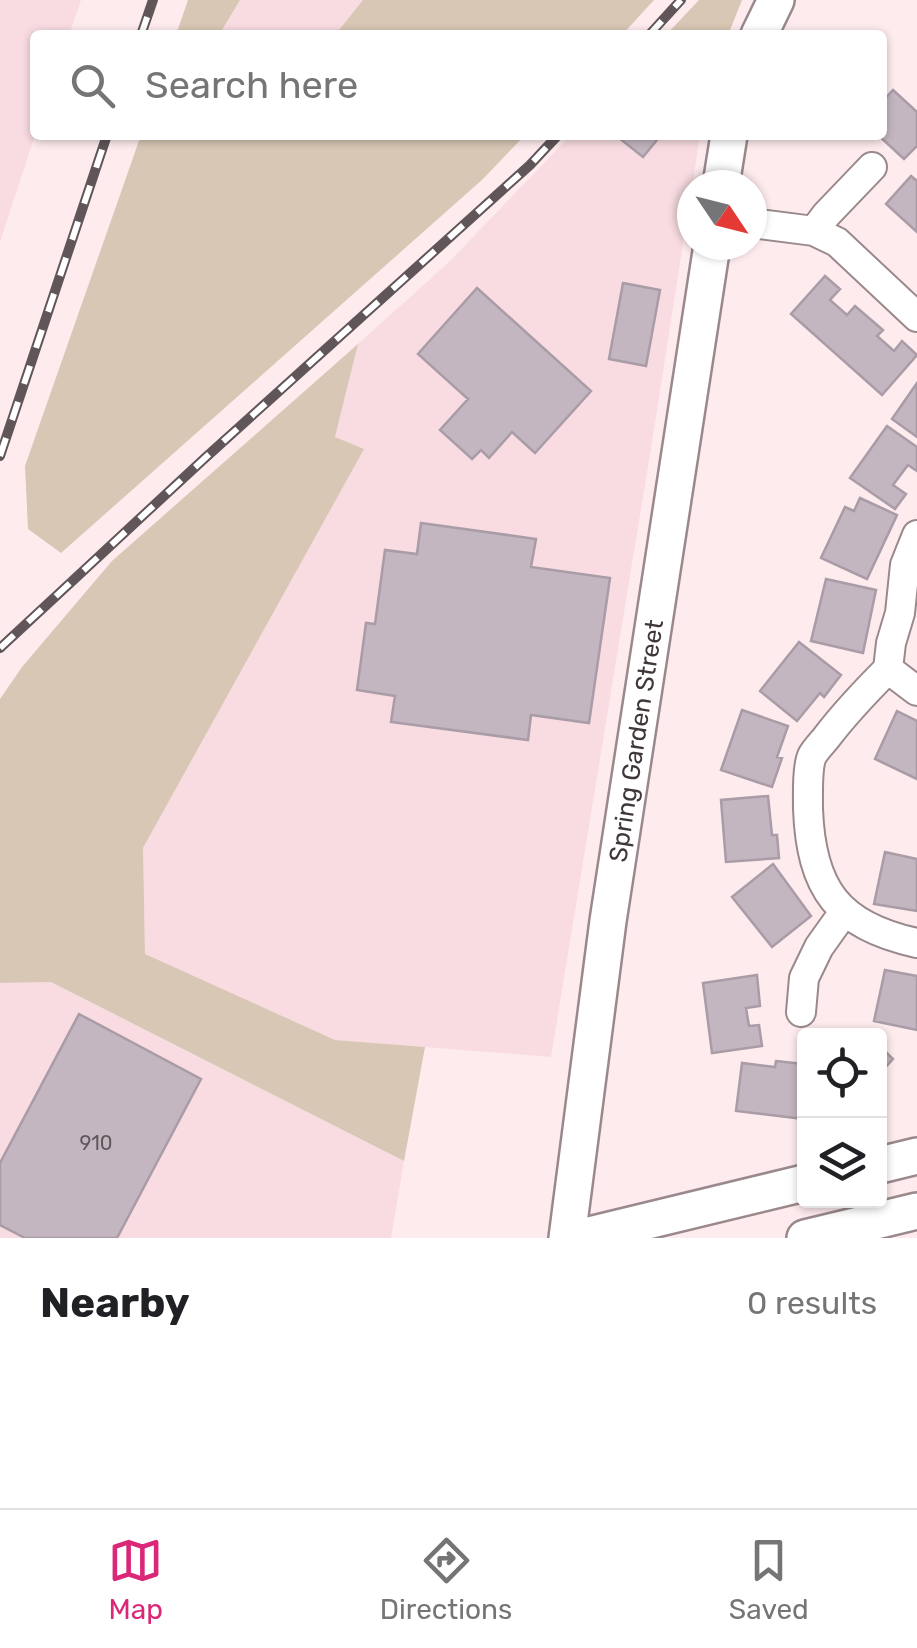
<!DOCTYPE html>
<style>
:root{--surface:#fff;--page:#f2f2f2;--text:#202124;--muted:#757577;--line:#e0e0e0;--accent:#db2777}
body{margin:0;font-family:Rubik,sans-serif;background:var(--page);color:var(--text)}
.controls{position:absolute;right:30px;bottom:30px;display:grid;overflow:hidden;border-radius:10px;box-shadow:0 2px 8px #0004}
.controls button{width:90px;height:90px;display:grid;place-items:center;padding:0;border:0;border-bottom:2px solid var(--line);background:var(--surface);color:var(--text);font:50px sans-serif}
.compass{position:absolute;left:677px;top:170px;width:90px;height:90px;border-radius:50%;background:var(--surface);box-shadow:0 2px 8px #0004;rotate:125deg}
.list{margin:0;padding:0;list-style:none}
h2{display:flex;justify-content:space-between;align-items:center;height:130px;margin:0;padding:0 40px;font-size:42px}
h2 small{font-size:32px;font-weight:400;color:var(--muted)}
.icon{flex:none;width:55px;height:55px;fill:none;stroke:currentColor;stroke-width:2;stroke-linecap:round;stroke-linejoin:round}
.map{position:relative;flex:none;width:917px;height:1238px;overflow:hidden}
.search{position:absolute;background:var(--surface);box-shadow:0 2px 8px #0004;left:30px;right:30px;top:30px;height:110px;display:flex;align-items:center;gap:25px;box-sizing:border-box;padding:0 35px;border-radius:10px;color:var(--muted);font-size:38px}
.sheet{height:270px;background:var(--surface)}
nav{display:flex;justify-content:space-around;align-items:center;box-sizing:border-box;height:140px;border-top:2px solid var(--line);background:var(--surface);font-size:28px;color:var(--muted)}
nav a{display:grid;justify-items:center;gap:5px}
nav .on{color:var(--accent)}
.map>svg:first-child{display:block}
</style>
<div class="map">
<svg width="917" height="1238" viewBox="0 0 917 1238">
<rect width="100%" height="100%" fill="#feebee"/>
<path fill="#f8dce1" d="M0,0H81L69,35H35V135L0,242Z
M240,0H363L335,35H219Z
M571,135H700L652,442L551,1057L335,1040L145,955L143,848L363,450L335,437L358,344L449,262Z
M51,982L404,1161L391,1238H0V983Z"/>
<path fill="#d8c7b4" d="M188,0H240L219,35H176Z
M363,0H654L622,35H335Z
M699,0H742L728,35H666Z
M141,135H525L483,179L61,553L28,529L25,466Z
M358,344L335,437L364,449L143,848L145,954L335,1040L425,1047L404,1161L51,982L0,983V699L22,667L112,561Z"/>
<path fill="#c4b6c0" stroke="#a99ca6" stroke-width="2.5" d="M893,90L917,112V146L904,159L878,135H882V102Z
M622,135H661L643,157L619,138Z
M911,176L917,181V232L886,204Z
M825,276L840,289L830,300L847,315L855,306L883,330L877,336L894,351L902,341L917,355L882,395L791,314Z
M623,283L660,290L646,366L609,359Z
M477,288L591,391L535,453L512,432L489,458L481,450L472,459L440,430L468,399L418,354Z
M917,383V437L892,419Z
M887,426L917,447V471L908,465L893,485L906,494L895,509L850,478Z
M860,498L897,515L867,579L821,558L845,507L854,511Z
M421,523L536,539L531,567L610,578L589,723L531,715L528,740L391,722L395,696L357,690L366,623L375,624L385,550L417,554Z
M826,579L876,590L863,653L811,641Z
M799,642L841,675L824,697L820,693L797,721L760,691Z
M742,710L788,726L777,757L782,758L772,787L721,770Z
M897,711L917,721V779L875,759Z
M768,796L772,835H777L779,858L726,862L721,800Z
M885,852L917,859V911L874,904Z
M773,864L811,916L772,947L732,897Z
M885,970L917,976V1030L874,1021Z
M757,975L760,1006L746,1008L749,1026L759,1025L762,1046L712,1053L703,983Z
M79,1014L201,1079L117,1238H25L0,1225V1163Z
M880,1046L893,1059L880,1073Z
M776,1061L804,1064V1119L736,1111L742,1063L775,1067Z"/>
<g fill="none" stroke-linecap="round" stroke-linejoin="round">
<defs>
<path id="minor" d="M752,223L814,231L837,242L917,317
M814,231L826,215L872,167
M888,669C866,691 845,713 826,738C822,743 815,750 812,756C807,767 808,797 808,809C811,889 838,926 917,943
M888,669L891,643L900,613L905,565L917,535
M888,669L917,691
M801,1012L804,978L819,947L844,912"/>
<g id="major">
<path d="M759,35L776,0"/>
<path d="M721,185L729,135"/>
<path d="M880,1165L917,1156"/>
<path id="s1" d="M567,1238L608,921L712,245"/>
<path d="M577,1238L804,1183"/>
<path d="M805,1238L917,1211"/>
</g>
</defs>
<use href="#minor" stroke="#9a898c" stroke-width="32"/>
<use href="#major" stroke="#9a898c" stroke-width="40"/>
<use href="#minor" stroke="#fff" stroke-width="28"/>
<use href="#major" stroke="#fff" stroke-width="35"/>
<defs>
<path id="rail" d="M141,35L153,0
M649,35L681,0
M0,456L107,135
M0,648L205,458L530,165L558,135"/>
</defs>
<use href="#rail" stroke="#605659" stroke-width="10"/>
<use href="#rail" stroke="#fff" stroke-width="6" stroke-dasharray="19" stroke-linecap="butt"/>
</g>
<g text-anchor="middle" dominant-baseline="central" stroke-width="8" stroke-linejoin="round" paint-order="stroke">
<g font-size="20" fill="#60575b">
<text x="96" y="1143">910</text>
</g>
<g font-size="25" fill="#3f3739" stroke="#fff">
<text stroke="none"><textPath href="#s1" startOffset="502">Spring Garden Street</textPath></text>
</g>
</g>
</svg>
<div class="controls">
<button><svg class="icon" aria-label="locate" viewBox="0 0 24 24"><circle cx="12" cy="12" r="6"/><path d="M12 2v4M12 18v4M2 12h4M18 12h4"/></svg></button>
<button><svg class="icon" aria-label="layers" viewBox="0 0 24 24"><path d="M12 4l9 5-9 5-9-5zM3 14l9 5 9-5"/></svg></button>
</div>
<svg class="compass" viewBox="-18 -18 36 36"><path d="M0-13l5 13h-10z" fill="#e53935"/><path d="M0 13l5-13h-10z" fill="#757577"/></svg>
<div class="search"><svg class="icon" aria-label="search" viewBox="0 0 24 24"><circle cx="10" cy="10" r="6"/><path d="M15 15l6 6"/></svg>Search here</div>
</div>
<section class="sheet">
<h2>Nearby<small>0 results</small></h2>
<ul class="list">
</ul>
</section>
<nav>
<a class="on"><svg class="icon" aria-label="map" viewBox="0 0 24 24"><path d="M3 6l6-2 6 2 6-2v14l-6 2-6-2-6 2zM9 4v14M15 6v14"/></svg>Map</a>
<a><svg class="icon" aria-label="directions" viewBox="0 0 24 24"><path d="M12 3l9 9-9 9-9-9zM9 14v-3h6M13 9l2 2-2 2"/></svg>Directions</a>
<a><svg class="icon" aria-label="saved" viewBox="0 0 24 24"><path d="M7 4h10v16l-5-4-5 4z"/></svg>Saved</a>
</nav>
